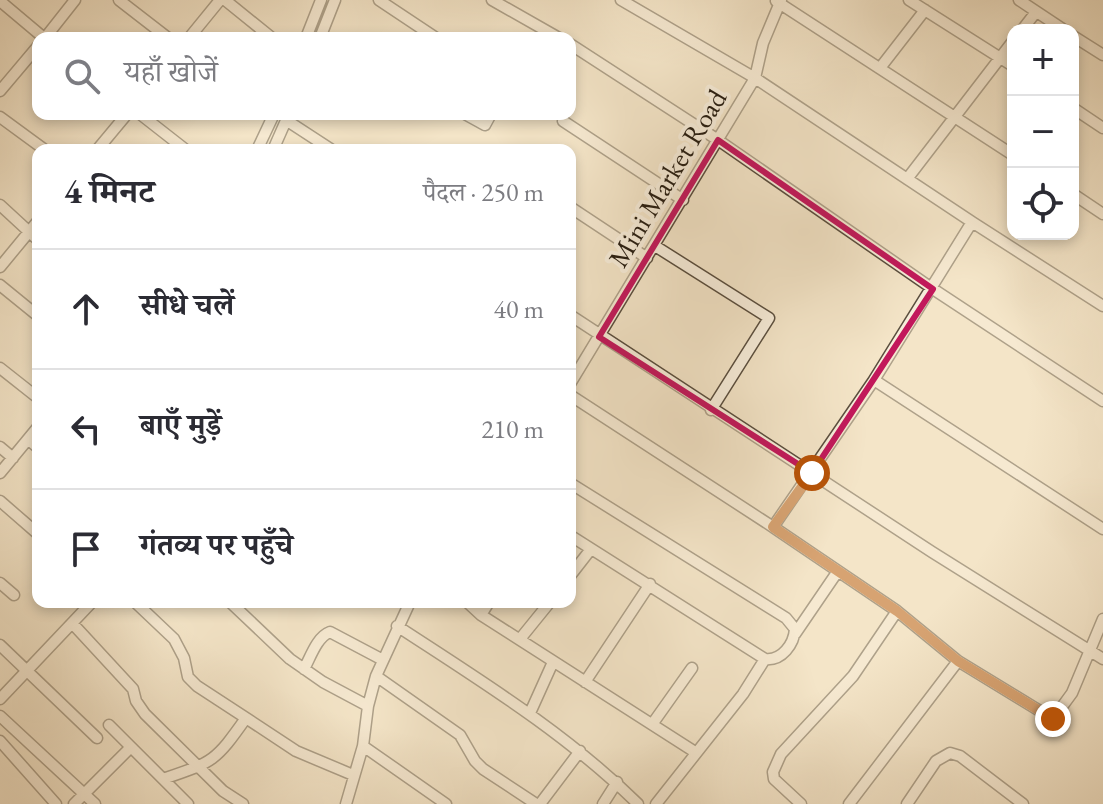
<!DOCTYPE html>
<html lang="hi">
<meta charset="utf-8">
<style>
:root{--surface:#fff;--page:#f2f2f3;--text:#2b2b33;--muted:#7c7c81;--line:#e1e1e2}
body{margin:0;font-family:"EB Garamond","Noto Serif Devanagari",serif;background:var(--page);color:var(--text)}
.controls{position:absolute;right:24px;top:24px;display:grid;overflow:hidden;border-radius:16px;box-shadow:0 4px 12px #0003}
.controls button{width:72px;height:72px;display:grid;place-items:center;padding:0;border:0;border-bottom:2px solid var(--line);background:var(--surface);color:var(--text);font:40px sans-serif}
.stop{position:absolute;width:24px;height:24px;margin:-18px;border:6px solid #b45309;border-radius:50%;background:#fff}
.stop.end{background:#b45309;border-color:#fff;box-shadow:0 2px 8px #0008}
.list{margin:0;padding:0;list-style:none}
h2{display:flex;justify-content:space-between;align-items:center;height:104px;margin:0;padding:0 32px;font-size:34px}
h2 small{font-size:26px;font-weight:400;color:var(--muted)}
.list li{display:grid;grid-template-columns:52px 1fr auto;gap:24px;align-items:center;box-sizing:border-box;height:120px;padding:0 32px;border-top:2px solid var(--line)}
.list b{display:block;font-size:30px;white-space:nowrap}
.list em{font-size:26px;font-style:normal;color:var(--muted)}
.icon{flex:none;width:44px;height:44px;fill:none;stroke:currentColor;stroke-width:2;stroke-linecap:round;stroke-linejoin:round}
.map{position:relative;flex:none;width:1103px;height:804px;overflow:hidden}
.search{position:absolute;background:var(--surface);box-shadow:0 4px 12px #0003;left:32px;top:32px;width:544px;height:88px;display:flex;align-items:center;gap:20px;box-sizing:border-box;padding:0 28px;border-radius:16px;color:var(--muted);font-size:30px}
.panel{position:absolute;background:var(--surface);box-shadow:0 4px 12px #0003;left:32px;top:144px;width:544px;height:464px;border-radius:16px}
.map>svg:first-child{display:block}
</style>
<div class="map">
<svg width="1103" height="804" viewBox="0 0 1103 804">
<rect width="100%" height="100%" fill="#f4e5c8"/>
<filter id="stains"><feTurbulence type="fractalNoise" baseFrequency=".0025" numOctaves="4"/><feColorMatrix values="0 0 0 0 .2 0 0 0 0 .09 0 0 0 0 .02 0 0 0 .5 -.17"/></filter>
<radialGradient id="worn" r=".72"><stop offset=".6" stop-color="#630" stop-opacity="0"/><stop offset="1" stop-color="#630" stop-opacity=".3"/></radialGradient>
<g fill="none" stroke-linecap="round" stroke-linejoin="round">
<defs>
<path id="minor" d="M119,0L168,38
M225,0L272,38
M379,0L436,38
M492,0L559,38
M621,0L755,78L972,222
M909,0L1013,66
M1019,0L1064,30
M0,1L44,38
M776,1L1013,155
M1022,30L1036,12
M1073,36L1103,55
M45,38L75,0
M189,38L220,0
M306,38L321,0
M320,38L335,0
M570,44L718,140L933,289L1103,401
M880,68L925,10
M0,91L38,46
M1073,108L1103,128
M140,114L186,150
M465,114L485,125L491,114
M0,117L45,150
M286,120L332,150
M563,121L683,200
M97,150L127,114
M257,150L274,114
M273,150L288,116
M907,179L1013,41
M1073,194L1103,214
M0,205L38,240
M570,207L647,258
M655,246L769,318L711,410
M0,267L38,221
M0,285L38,316
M1103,306L972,222L874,380L1103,529
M570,315L932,552L1103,659
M0,368L38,398
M874,380L773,527L897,611L958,661L1053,719L1072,693L1103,619
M570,384L755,78L763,43L781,0
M570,395L773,527
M28,439L38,448
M0,447L13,458
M0,473L38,427
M570,483L786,618L795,629C794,644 782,661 765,659L743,694L656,804
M0,501L38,534
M571,536L765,659
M570,576L591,549
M0,583L14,595
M135,602L174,639L184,658L188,677L197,686L246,718
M230,602L290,659L323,682L368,706
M467,602L481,615L695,752
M481,615L489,602
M72,623L133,689L136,701L145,714L223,791L243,804
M397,626C481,681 566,733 638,804
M795,634L838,571
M520,639L550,602
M0,645L97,738
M304,669C311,656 317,637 330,632L383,660
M376,676L460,735L475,761L483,769L536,804
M585,682L650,584
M0,699L92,602
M530,713L553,662
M0,716L95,804
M653,723L692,668
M109,725L131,747
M0,741L56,804
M363,746L446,804
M163,779C213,762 215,762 246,718L296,751L353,775
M74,804L131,747L188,804
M346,804L363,746L368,706L376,676L410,602
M540,804L580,751
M603,804L617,782
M801,804L774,779L773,772L781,754L853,676L897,611
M849,804L958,661
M907,804L936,761L950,753L960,756L1023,804"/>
</defs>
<use href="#minor" stroke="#5a4e3e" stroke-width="13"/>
<use href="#minor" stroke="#f8eedb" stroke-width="10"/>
</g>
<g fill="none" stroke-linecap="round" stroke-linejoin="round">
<path stroke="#b45309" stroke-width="10" d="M812,473L773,527L897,611L958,661L1053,719"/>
</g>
<path d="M0 0H1103V804H0ZM718,140L933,289L812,473L599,337Z" fill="#f4e5c8" fill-opacity=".55" fill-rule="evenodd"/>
<path fill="none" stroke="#c2185b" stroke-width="6" stroke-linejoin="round" d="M718,140L933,289L812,473L599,337Z"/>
<g text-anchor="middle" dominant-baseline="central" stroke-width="8" stroke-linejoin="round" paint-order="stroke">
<g font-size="28" fill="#261c10" stroke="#f8eedb">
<text transform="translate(667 178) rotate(-59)">Mini Market Road</text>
</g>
</g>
<rect width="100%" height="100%" filter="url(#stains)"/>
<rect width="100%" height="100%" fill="url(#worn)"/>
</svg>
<div class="controls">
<button>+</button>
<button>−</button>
<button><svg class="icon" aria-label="locate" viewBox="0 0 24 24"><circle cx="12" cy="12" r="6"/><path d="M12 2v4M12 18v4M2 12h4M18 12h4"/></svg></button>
</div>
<div class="stop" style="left:812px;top:473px"></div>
<div class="stop end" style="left:1053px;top:719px"></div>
<div class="search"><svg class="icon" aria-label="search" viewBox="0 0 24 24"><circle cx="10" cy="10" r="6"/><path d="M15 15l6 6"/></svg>यहाँ खोजें</div>
<section class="panel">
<h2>4 मिनट<small>पैदल · 250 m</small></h2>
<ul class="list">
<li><svg class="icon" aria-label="ahead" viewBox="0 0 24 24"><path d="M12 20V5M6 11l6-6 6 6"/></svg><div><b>सीधे चलें</b></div><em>40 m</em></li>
<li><svg class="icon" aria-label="left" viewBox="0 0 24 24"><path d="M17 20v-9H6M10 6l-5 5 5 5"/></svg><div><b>बाएँ मुड़ें</b></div><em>210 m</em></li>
<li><svg class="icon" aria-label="arrive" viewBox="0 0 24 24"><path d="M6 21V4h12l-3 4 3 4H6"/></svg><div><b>गंतव्य पर पहुँचे</b></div></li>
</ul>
</section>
</div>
